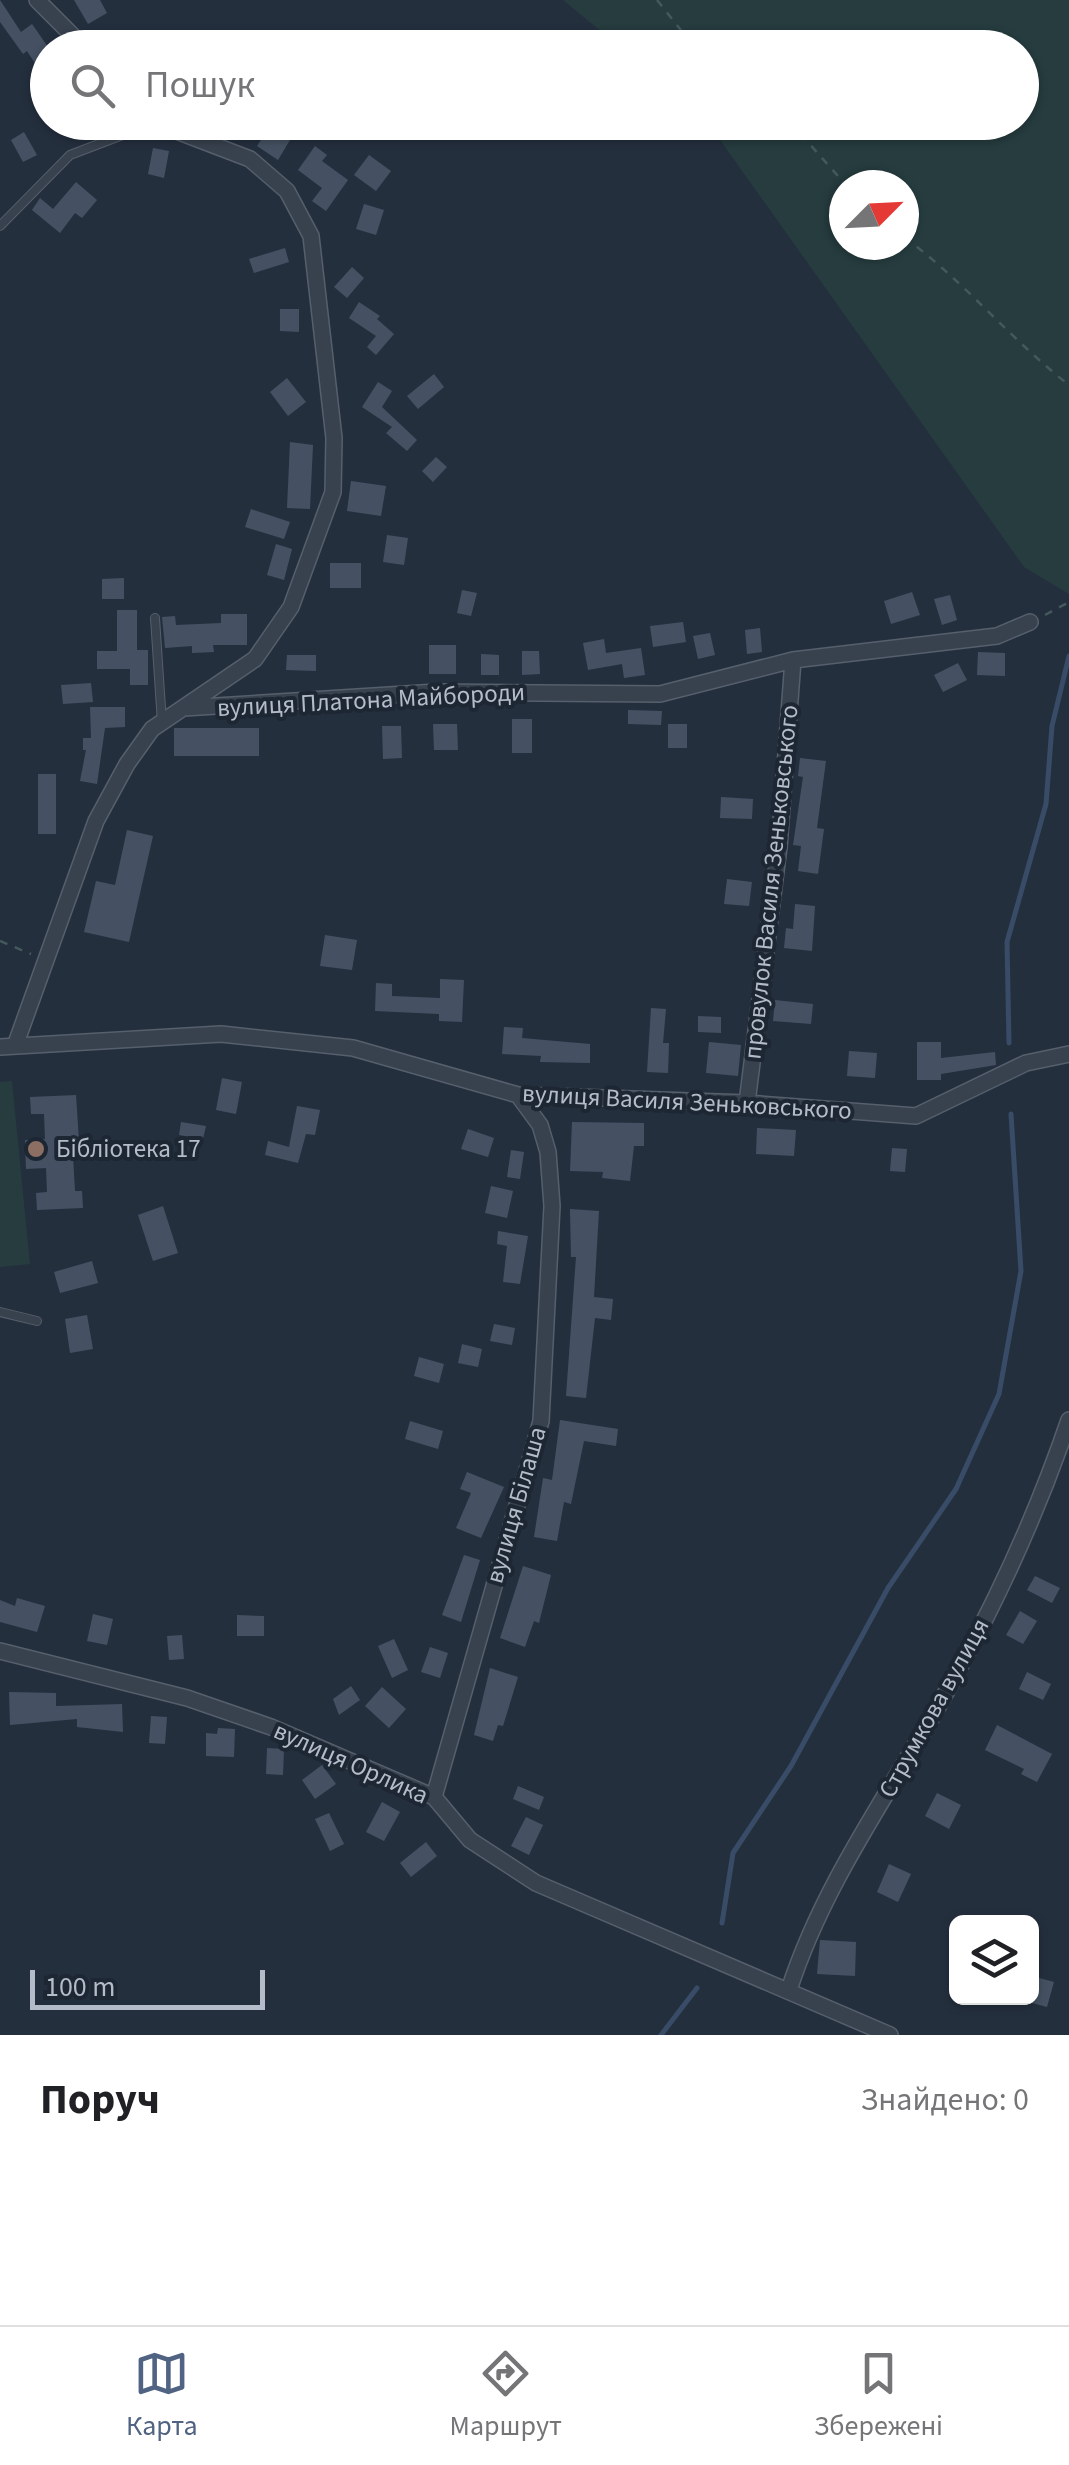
<!DOCTYPE html>
<html lang="uk">
<meta charset="utf-8">
<style>
:root{--surface:#fff;--page:#f2f2f2;--text:#202124;--muted:#757577;--line:#e0e0e0;--accent:#506383}
body{margin:0;font-family:"Source Sans 3",sans-serif;background:var(--page);color:var(--text)}
.controls{position:absolute;right:30px;bottom:30px;display:grid;overflow:hidden;border-radius:15px;box-shadow:0 2px 8px #0004}
.controls button{width:90px;height:90px;display:grid;place-items:center;padding:0;border:0;border-bottom:2px solid var(--line);background:var(--surface);color:var(--text);font:50px sans-serif}
.compass{position:absolute;left:829px;top:170px;width:90px;height:90px;border-radius:50%;background:var(--surface);box-shadow:0 2px 8px #0004;rotate:66deg}
.scale{position:absolute;left:30px;bottom:25px;width:235px;box-sizing:border-box;padding-left:10px;border:5px solid #b4bcc9;border-top:0;font-size:28px;line-height:35px;white-space:nowrap;color:#b4bcc9;-webkit-text-stroke:8px #1d2633;paint-order:stroke}
.list{margin:0;padding:0;list-style:none}
h2{display:flex;justify-content:space-between;align-items:center;height:130px;margin:0;padding:0 40px;font-size:42px}
h2 small{font-size:32px;font-weight:400;color:var(--muted)}
.icon{flex:none;width:55px;height:55px;fill:none;stroke:currentColor;stroke-width:2;stroke-linecap:round;stroke-linejoin:round}
.map{position:relative;flex:none;width:1069px;height:2035px;overflow:hidden}
.search{position:absolute;background:var(--surface);box-shadow:0 2px 8px #0004;left:30px;right:30px;top:30px;height:110px;display:flex;align-items:center;gap:25px;box-sizing:border-box;padding:0 35px;border-radius:55px;color:var(--muted);font-size:38px}
.sheet{height:290px;background:var(--surface)}
nav{display:flex;justify-content:space-around;align-items:center;box-sizing:border-box;height:140px;border-top:2px solid var(--line);background:var(--surface);font-size:28px;color:var(--muted)}
nav a{display:grid;justify-items:center;gap:5px}
nav .on{color:var(--accent)}
.map>svg:first-child{display:block}
</style>
<div class="map">
<svg width="1069" height="2035" viewBox="0 0 1069 2035">
<rect width="100%" height="100%" fill="#242f3e"/>
<path fill="#263c3f" fill-rule="evenodd" d="M563,0H1069V594L1024,567L708,123L1022,122V48L620,47ZM844,185H904V245H844Z
M12,1081L30,1264L0,1267V1082Z"/>
<g fill="none" stroke-linecap="round" stroke-linejoin="round">
<path stroke="#394c67" stroke-width="5" d="M1009,1043L1007,942L1046,804L1052,726L1069,656
M722,1923L733,1853L791,1766L888,1588L956,1489L999,1394L1021,1271L1011,1114
M661,2035L697,1988"/>
</g>
<path fill="#455162" d="M0,0L21,32L32,24L48,47V84L27,51L23,54L0,22Z
M74,0H100L107,13L88,24Z
M270,126L290,140L278,160L257,146Z
M24,132L37,155L23,162L11,140Z
M315,146L327,155L322,161L348,180L326,211L312,201L322,188L298,170Z
M153,148L169,151L164,178L148,174Z
M369,155L391,171L376,191L354,175Z
M76,182L97,200L82,218L75,213L60,233L32,210L40,198L53,209Z
M364,204L384,210L376,235L356,229Z
M285,248L289,262L254,273L249,259Z
M352,267L364,278L347,298L334,287Z
M359,302L380,316L377,319L394,334L376,355L367,347L376,336L349,318Z
M280,309H299V332L280,331Z
M434,374L444,387L418,409L407,396Z
M287,378L306,402L288,416L270,392Z
M378,382L392,391L382,407L417,440L407,451L386,433L392,427L362,407Z
M290,442L313,445L310,509L287,508Z
M436,457L447,467L433,482L422,471Z
M351,481L386,486L381,516L347,511Z
M251,509L290,522L284,539L245,527Z
M387,535L408,538L404,565L383,562Z
M276,544L292,549L284,580L267,575Z
M330,563H361V588H330Z
M124,578V599H102V579Z
M462,590L477,593L471,616L457,613Z
M912,592L920,615L891,624L884,601Z
M950,595L957,620L942,625L934,599Z
M117,610H137V650H148V685H130V669H97V651H117Z
M221,614H247V645H213L214,652L192,653V646L165,648L162,617L175,616L176,625L221,623Z
M683,622L686,642L653,647L650,626Z
M760,628L762,652L747,654L745,630Z
M710,633L715,655L698,659L693,636Z
M604,639L606,653L641,648L645,675L624,678L622,664L588,670L583,643Z
M429,645H456V674H429Z
M522,651H539L540,674L522,675Z
M978,652L1005,653V676L977,675Z
M481,654L499,655V675H481Z
M287,655H316V671L286,670Z
M958,663L967,680L943,692L934,675Z
M91,683L93,702L63,704L61,685Z
M90,707H125V727L105,728L97,784L80,781L86,750H83V738H91Z
M628,710L662,711L661,725L628,724Z
M512,719H532V753H512Z
M433,724H457L458,750H434Z
M668,724H687V748H668Z
M382,726H401L402,758L383,759Z
M174,728H259V756H174Z
M800,758L826,761L817,828L824,829L818,874L798,871L801,846L793,845L803,777L798,776Z
M38,774H56V834H38Z
M721,797L753,799L752,819L720,818Z
M127,830L153,836L129,942L84,932L96,881L115,885Z
M727,879L752,882L749,906L724,904Z
M795,904L815,906L812,951L784,948L786,928L793,929Z
M325,935L357,940L352,970L320,966Z
M440,979L464,980L462,1022L439,1021V1014L375,1011L376,983L392,984V996L440,998Z
M775,1000L813,1004L811,1024L773,1021Z
M651,1008L666,1009L663,1043H669L668,1073L647,1072Z
M698,1016L721,1017V1033L698,1032Z
M504,1027L523,1028L522,1038L590,1044V1063L540,1062L541,1056L502,1054Z
M709,1042L741,1045L738,1076L706,1073Z
M917,1042H941V1058L995,1052L996,1065L941,1074V1080H917Z
M849,1051L877,1053L875,1078L847,1076Z
M222,1078L242,1082L236,1114L216,1110Z
M76,1095L80,1156H73L75,1191H82L83,1208L37,1210L36,1193L47,1192L46,1168L26,1169L25,1140L45,1139L44,1114H31L30,1097Z
M297,1106L320,1110L315,1135L306,1134L298,1163L265,1155L268,1141L289,1147Z
M181,1122L206,1126L203,1139L179,1135Z
M572,1122L644,1123V1146H634L630,1181L602,1178L603,1172L570,1171Z
M757,1128L796,1130L794,1156L756,1154Z
M468,1129L494,1138L488,1157L461,1149Z
M892,1148L907,1149L905,1172L890,1171Z
M511,1150L524,1152L520,1179L507,1177Z
M491,1186L513,1191L507,1218L485,1213Z
M163,1206L178,1253L153,1261L138,1215Z
M570,1209L599,1211L594,1297L613,1299L611,1320L595,1318L586,1398L566,1396L576,1257H571Z
M498,1231L528,1236L520,1284L503,1282L507,1246L497,1244Z
M92,1261L98,1283L60,1293L54,1272Z
M87,1315L93,1349L70,1353L65,1319Z
M494,1324L515,1328L512,1345L490,1341Z
M462,1344L482,1349L478,1367L458,1363Z
M419,1357L444,1364L439,1383L414,1376Z
M560,1420L618,1429L616,1446L584,1441L571,1504L564,1502L557,1541L534,1537L543,1478L552,1480Z
M410,1421L443,1431L438,1449L405,1439Z
M467,1472L504,1487L481,1538L456,1528L471,1493L460,1489Z
M464,1555L480,1560L461,1622L442,1615Z
M523,1566L551,1575L539,1623L534,1621L525,1647L500,1638Z
M1035,1576L1060,1588L1052,1603L1027,1590Z
M17,1598L45,1606L37,1632L0,1622V1600L15,1606Z
M1020,1611L1037,1621L1023,1644L1006,1635Z
M93,1614L113,1619L107,1645L87,1641Z
M237,1615L264,1616V1636H237Z
M182,1635L184,1659L169,1660L167,1636Z
M394,1639L408,1670L392,1678L378,1646Z
M430,1647L448,1653L440,1678L421,1672Z
M490,1668L518,1677L503,1726L498,1725L493,1741L474,1735Z
M1027,1672L1051,1684L1043,1700L1019,1689Z
M351,1686L360,1700L339,1715L333,1699Z
M382,1687L406,1709L389,1728L365,1706Z
M9,1692L56,1693V1706L122,1704L123,1732L77,1727V1719L10,1725Z
M151,1716L167,1717L165,1744L149,1743Z
M997,1725L1052,1754L1037,1782L1021,1774L1024,1769L985,1750Z
M218,1728L235,1729L234,1757L206,1756V1733L217,1734Z
M267,1748L284,1749L283,1775L266,1774Z
M322,1765L336,1784L315,1799L302,1780Z
M518,1786L544,1797L539,1810L513,1799Z
M937,1793L961,1805L949,1829L925,1816Z
M382,1802L400,1812L384,1841L366,1832Z
M329,1813L344,1844L330,1851L315,1819Z
M526,1817L543,1825L529,1855L511,1846Z
M426,1842L437,1856L411,1877L400,1863Z
M889,1864L911,1874L898,1902L877,1892Z
M820,1940L856,1942L855,1976L817,1974Z
M1032,1976L1054,1982L1047,2007L1032,2003Z"/>
<g fill="none" stroke-linecap="round" stroke-linejoin="round">
<defs>
<path id="service" d="M0,226L70,155L154,123
M155,618L162,723
M0,1312L37,1321"/>
<path id="minor" d="M37,0L85,48
M184,708L437,692L660,694L793,660L997,636L1030,622
M15,1046L96,821L127,764L152,729L255,659L291,607L333,492L334,438L311,236L287,191L250,159L153,122
M0,1047L221,1034L353,1048L518,1095L747,1103L916,1116L1026,1063L1069,1054
M747,1103L779,847L793,660
M0,1651L187,1698L271,1727L434,1797L470,1840L536,1883L890,2035
M434,1797L541,1421L552,1206L548,1152L540,1125L518,1095
M789,1990C827,1872 904,1774 961,1665C1004,1586 1040,1505 1069,1420"/>
</defs>
<use href="#service" stroke="#565f6c" stroke-width="10"/>
<use href="#minor" stroke="#565f6c" stroke-width="18"/>
<path stroke="#44595c" stroke-width="2.5" stroke-dasharray="8 8" stroke-linecap="butt" d="M657,0L695,48
M790,122L846,185
M904,237C964,281 1010,339 1069,385
M1045,615L1069,602
M0,941L31,954"/>
<use href="#service" stroke="#38414e" stroke-width="8"/>
<use href="#minor" stroke="#38414e" stroke-width="15"/>
</g>
<circle fill="#8d6e63" stroke="#1d2633" stroke-width="4" cx="36" cy="1149" r="10"/>
<g text-anchor="middle" dominant-baseline="central" stroke-width="8" stroke-linejoin="round" paint-order="stroke">
<g font-size="25" fill="#b4bcc9" stroke="#1d2633">
<text transform="translate(371 700) rotate(-3)">вулиця Платона Майбороди</text>
<text transform="translate(771 882) rotate(-84)">провулок Василя Зеньковського</text>
<text transform="translate(687 1102) rotate(3)">вулиця Василя Зеньковського</text>
<text transform="translate(516 1505) rotate(-74)">вулиця Білаша</text>
<text transform="translate(934 1708) rotate(-61)">Струмкова вулиця</text>
<text transform="translate(351 1763) rotate(24)">вулиця Орлика</text>
</g>
<g font-size="25" fill="#b4bcc9" stroke="#1d2633" text-anchor="start">
<text x="56" y="1149">Бібліотека 17</text>
</g>
</g>
</svg>
<div class="controls">
<button><svg class="icon" aria-label="layers" viewBox="0 0 24 24"><path d="M12 4l9 5-9 5-9-5zM3 14l9 5 9-5"/></svg></button>
</div>
<svg class="compass" viewBox="-18 -18 36 36"><path d="M0-13l5 13h-10z" fill="#e53935"/><path d="M0 13l5-13h-10z" fill="#757577"/></svg>
<div class="scale">100 m</div>
<div class="search"><svg class="icon" aria-label="search" viewBox="0 0 24 24"><circle cx="10" cy="10" r="6"/><path d="M15 15l6 6"/></svg>Пошук</div>
</div>
<section class="sheet">
<h2>Поруч<small>Знайдено: 0</small></h2>
<ul class="list">
</ul>
</section>
<nav>
<a class="on"><svg class="icon" aria-label="map" viewBox="0 0 24 24"><path d="M3 6l6-2 6 2 6-2v14l-6 2-6-2-6 2zM9 4v14M15 6v14"/></svg>Карта</a>
<a><svg class="icon" aria-label="directions" viewBox="0 0 24 24"><path d="M12 3l9 9-9 9-9-9zM9 14v-3h6M13 9l2 2-2 2"/></svg>Маршрут</a>
<a><svg class="icon" aria-label="saved" viewBox="0 0 24 24"><path d="M7 4h10v16l-5-4-5 4z"/></svg>Збережені</a>
</nav>
